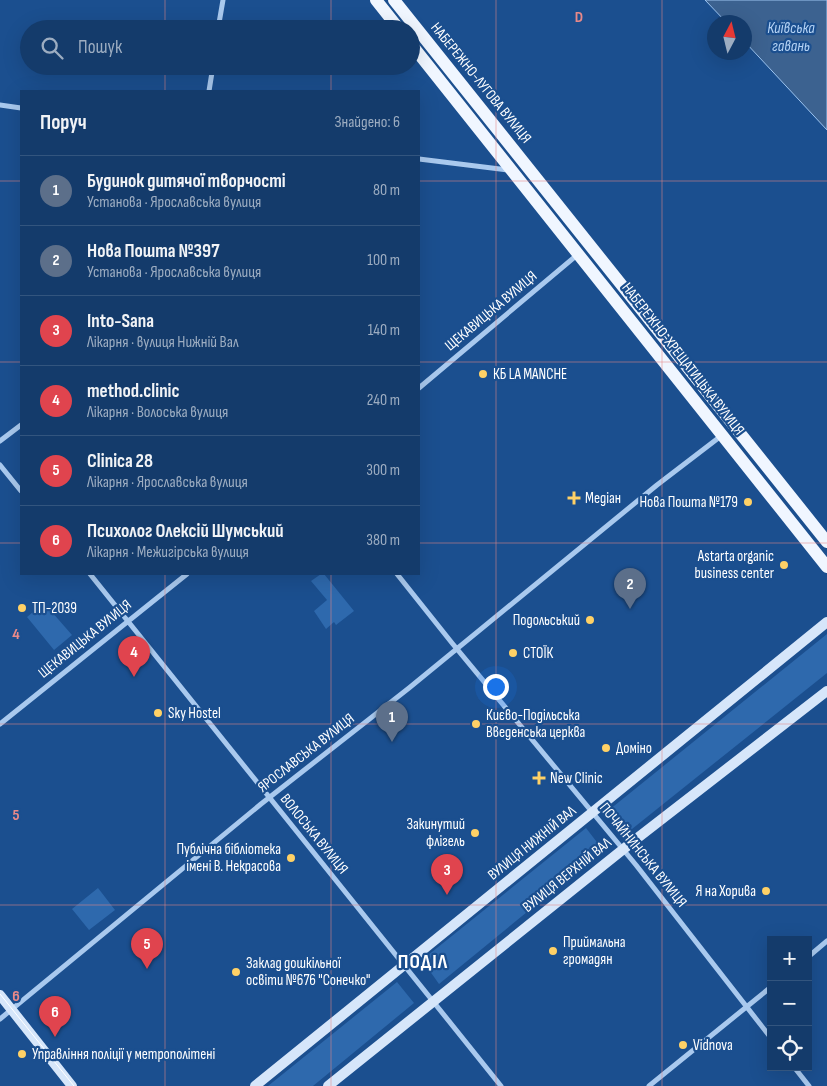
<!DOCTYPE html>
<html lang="uk">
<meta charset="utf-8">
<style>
:root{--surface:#143b6b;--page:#1d4271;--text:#f1f3f6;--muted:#9dadc1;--line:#33557e;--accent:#ffd166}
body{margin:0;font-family:"Sofia Sans Condensed",sans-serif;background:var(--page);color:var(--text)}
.controls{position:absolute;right:15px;bottom:15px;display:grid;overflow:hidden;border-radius:0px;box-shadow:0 5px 20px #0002}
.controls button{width:45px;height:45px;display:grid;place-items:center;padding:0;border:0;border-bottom:1px solid var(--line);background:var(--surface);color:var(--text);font:25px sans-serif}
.compass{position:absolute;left:707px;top:15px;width:45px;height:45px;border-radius:50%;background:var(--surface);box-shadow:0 5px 20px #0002;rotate:7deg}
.you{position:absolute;left:495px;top:686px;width:18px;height:18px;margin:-12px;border:4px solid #fff;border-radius:50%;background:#1a73e8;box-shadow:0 0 0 8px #1a73e833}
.badge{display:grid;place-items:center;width:32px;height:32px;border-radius:50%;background:var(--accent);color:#fff;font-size:16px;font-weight:700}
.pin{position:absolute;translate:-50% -41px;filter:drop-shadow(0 1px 2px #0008)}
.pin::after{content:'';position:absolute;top:26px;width:18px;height:15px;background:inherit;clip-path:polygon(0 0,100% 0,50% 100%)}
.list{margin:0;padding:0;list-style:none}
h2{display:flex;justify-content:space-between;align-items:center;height:65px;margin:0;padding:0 20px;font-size:21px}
h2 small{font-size:16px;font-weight:400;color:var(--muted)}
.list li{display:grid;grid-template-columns:32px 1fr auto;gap:15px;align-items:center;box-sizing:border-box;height:70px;padding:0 20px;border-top:1px solid var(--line)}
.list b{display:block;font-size:19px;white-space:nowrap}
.list p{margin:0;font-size:16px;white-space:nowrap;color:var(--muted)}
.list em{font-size:16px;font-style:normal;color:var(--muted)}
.icon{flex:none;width:28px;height:28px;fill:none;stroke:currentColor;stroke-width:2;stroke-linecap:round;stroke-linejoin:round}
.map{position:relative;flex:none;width:827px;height:1086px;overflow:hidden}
.search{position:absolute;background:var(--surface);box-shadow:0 5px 20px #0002;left:20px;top:20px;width:400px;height:55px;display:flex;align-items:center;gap:12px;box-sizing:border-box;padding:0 18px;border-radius:28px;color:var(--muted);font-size:19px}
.panel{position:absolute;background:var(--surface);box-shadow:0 5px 20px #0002;left:20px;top:90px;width:400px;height:485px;border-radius:0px}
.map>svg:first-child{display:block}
</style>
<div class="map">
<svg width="827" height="1086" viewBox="0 0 827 1086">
<rect width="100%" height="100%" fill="#1b4f8f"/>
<path fill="#2e69ad" d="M321,574H324L354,611L336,625L334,622L326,629L314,611L327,600L311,581Z
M44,603L72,635L54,650L27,617Z
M827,634V673L627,833L609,810Z
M586,828L603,850L439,984L422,960Z
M98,888L115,910L89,930L72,909Z
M397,982L414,1003L313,1086H268Z"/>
<path fill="#3c6290" stroke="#9cc4f0" d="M705,0H827V130L745,42L744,22H726Z"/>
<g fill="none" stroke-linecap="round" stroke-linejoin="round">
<path stroke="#a9c9ee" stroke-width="5" d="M218,29L223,0
M209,91L213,66
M0,105L21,108
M419,159L508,170
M419,388L577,255
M0,441L21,425
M0,465L21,491
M90,574L501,1086
M397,574L452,643L636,865L771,1038
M0,724L187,574
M808,957L827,941
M0,1019L261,804L409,688L657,485L721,436
M794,1067L809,1086
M649,1086L771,987"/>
<path stroke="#d6e6fa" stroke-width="10" d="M0,995L72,1086
M255,1086L827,622
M328,1086L631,843L827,691"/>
<path stroke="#f0f6ff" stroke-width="12" d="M376,0L399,29
M394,0L827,542
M411,44L827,567"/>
<path stroke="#fff" stroke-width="1" d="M0,994L74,1086"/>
</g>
<path fill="none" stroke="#e88989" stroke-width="1" stroke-opacity="0.55" d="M165,0V29M331,0V29M496,0V1086M662,0V1086M165,66V91M331,66V91M0,181H21M419,181H827M0,362H21M419,362H827M0,543H21M419,543H827M165,574V1086M331,574V1086M0,724H827M0,905H827"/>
<g fill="#ffd166" stroke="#1b4f8f" stroke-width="2">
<circle cx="483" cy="374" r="5"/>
<path d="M571.5 490.5h5v5h5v5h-5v5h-5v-5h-5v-5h5z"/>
<circle cx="748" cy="502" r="5"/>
<circle cx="784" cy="565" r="5"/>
<circle cx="22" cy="608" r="5"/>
<circle cx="590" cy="620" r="5"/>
<circle cx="513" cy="653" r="5"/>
<circle cx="158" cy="713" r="5"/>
<circle cx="476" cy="724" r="5"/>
<circle cx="606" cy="748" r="5"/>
<path d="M536.5 770.5h5v5h5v5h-5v5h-5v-5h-5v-5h5z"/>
<circle cx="475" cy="833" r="5"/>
<circle cx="291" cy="858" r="5"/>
<circle cx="766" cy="891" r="5"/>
<circle cx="553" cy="951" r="5"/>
<circle cx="236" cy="972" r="5"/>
<circle cx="683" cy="1045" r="5"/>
<circle cx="22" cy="1054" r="5"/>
</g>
<g text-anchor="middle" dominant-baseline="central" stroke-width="4.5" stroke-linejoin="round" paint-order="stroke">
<g font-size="15" fill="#fff" stroke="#1b4f8f">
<text transform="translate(481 83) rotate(51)">НАБЕРЕЖНО-ЛУГОВА ВУЛИЦЯ</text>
<text transform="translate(491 311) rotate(-40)">ЩЕКАВИЦЬКА ВУЛИЦЯ</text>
<text transform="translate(683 359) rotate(52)">НАБЕРЕЖНО-ХРЕЩАТИЦЬКА ВУЛИЦЯ</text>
<text transform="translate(85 639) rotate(-39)">ЩЕКАВИЦЬКА ВУЛИЦЯ</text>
<text transform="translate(306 753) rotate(-38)">ЯРОСЛАВСЬКА ВУЛИЦЯ</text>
<text transform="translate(314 834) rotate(51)">ВОЛОСЬКА ВУЛИЦЯ</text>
<text transform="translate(532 843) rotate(-39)">ВУЛИЦЯ НИЖНІЙ ВАЛ</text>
<text transform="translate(643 855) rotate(51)">ПОЧАЙНИНСЬКА ВУЛИЦЯ</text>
<text transform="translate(567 875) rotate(-39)">ВУЛИЦЯ ВЕРХНІЙ ВАЛ</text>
</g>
<g font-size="15" fill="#fff" stroke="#1b4f8f" text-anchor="start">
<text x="493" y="374">КБ LA MANCHE</text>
<text x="585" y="498">Медіан</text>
<text x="738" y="502" text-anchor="end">Нова Пошта №179</text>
<text x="774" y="556" text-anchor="end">Astarta organic<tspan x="774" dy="17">business center</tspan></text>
<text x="32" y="608">ТП-2039</text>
<text x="580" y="620" text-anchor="end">Подольський</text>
<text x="523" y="653">СТОЇК</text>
<text x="168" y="713">Sky Hostel</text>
<text x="486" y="715">Києво-Подільська<tspan x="486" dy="17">Введенська церква</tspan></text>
<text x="616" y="748">Доміно</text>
<text x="550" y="778">New Clinic</text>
<text x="465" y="824" text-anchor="end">Закинутий<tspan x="465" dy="17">флігель</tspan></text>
<text x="281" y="849" text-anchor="end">Публічна бібліотека<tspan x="281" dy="17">імені В. Некрасова</tspan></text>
<text x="756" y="891" text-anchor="end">Я на Хорива</text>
<text x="563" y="942">Приймальна<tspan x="563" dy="17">громадян</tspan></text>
<text x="246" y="963">Заклад дошкільної<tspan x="246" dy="17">освіти №676 "Сонечко"</tspan></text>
<text x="693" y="1045">Vidnova</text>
<text x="32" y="1054">Управління поліції у метрополітені</text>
</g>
<g font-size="16" font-style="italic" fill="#b5d3f5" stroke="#1b4f8f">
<text x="791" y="28">Київська<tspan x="791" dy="18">гавань</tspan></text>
</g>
<g font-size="20" font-weight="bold" letter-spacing="1" fill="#fff" stroke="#1b4f8f">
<text x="423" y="962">ПОДІЛ</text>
</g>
</g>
<g font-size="16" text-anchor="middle" font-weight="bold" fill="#e88989" stroke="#1b4f8f" stroke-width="4.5" stroke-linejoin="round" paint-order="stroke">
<text x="579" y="22">D</text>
<text x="16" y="639">4</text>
<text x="16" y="820">5</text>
<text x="16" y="1001">6</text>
</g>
</svg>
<div class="controls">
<button>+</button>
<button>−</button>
<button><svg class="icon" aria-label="locate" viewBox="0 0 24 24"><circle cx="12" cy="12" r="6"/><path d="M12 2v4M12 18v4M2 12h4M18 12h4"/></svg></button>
</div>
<svg class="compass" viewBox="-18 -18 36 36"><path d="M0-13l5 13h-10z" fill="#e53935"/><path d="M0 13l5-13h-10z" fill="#9dadc1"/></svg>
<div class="you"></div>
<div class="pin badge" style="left:392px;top:742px;background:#5c6f8a">1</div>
<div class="pin badge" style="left:630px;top:609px;background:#5c6f8a">2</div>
<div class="pin badge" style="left:447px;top:895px;background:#e0444e">3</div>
<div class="pin badge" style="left:134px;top:677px;background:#e0444e">4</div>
<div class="pin badge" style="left:147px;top:969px;background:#e0444e">5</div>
<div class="pin badge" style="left:55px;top:1037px;background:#e0444e">6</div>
<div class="search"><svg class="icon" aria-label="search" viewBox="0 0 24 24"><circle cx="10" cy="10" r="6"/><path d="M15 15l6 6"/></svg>Пошук</div>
<section class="panel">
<h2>Поруч<small>Знайдено: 6</small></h2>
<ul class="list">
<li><span class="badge" style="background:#5c6f8a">1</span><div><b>Будинок дитячої творчості</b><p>Установа · Ярославська вулиця</p></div><em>80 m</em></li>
<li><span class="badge" style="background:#5c6f8a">2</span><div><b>Нова Пошта №397</b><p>Установа · Ярославська вулиця</p></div><em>100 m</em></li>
<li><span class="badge" style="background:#e0444e">3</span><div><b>Into-Sana</b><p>Лікарня · вулиця Нижній Вал</p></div><em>140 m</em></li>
<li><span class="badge" style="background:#e0444e">4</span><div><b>method.clinic</b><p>Лікарня · Волоська вулиця</p></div><em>240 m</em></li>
<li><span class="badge" style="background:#e0444e">5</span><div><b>Clinica 28</b><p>Лікарня · Ярославська вулиця</p></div><em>300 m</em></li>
<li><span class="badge" style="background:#e0444e">6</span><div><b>Психолог Олексій Шумський</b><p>Лікарня · Межигірська вулиця</p></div><em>380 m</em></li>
</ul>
</section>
</div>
